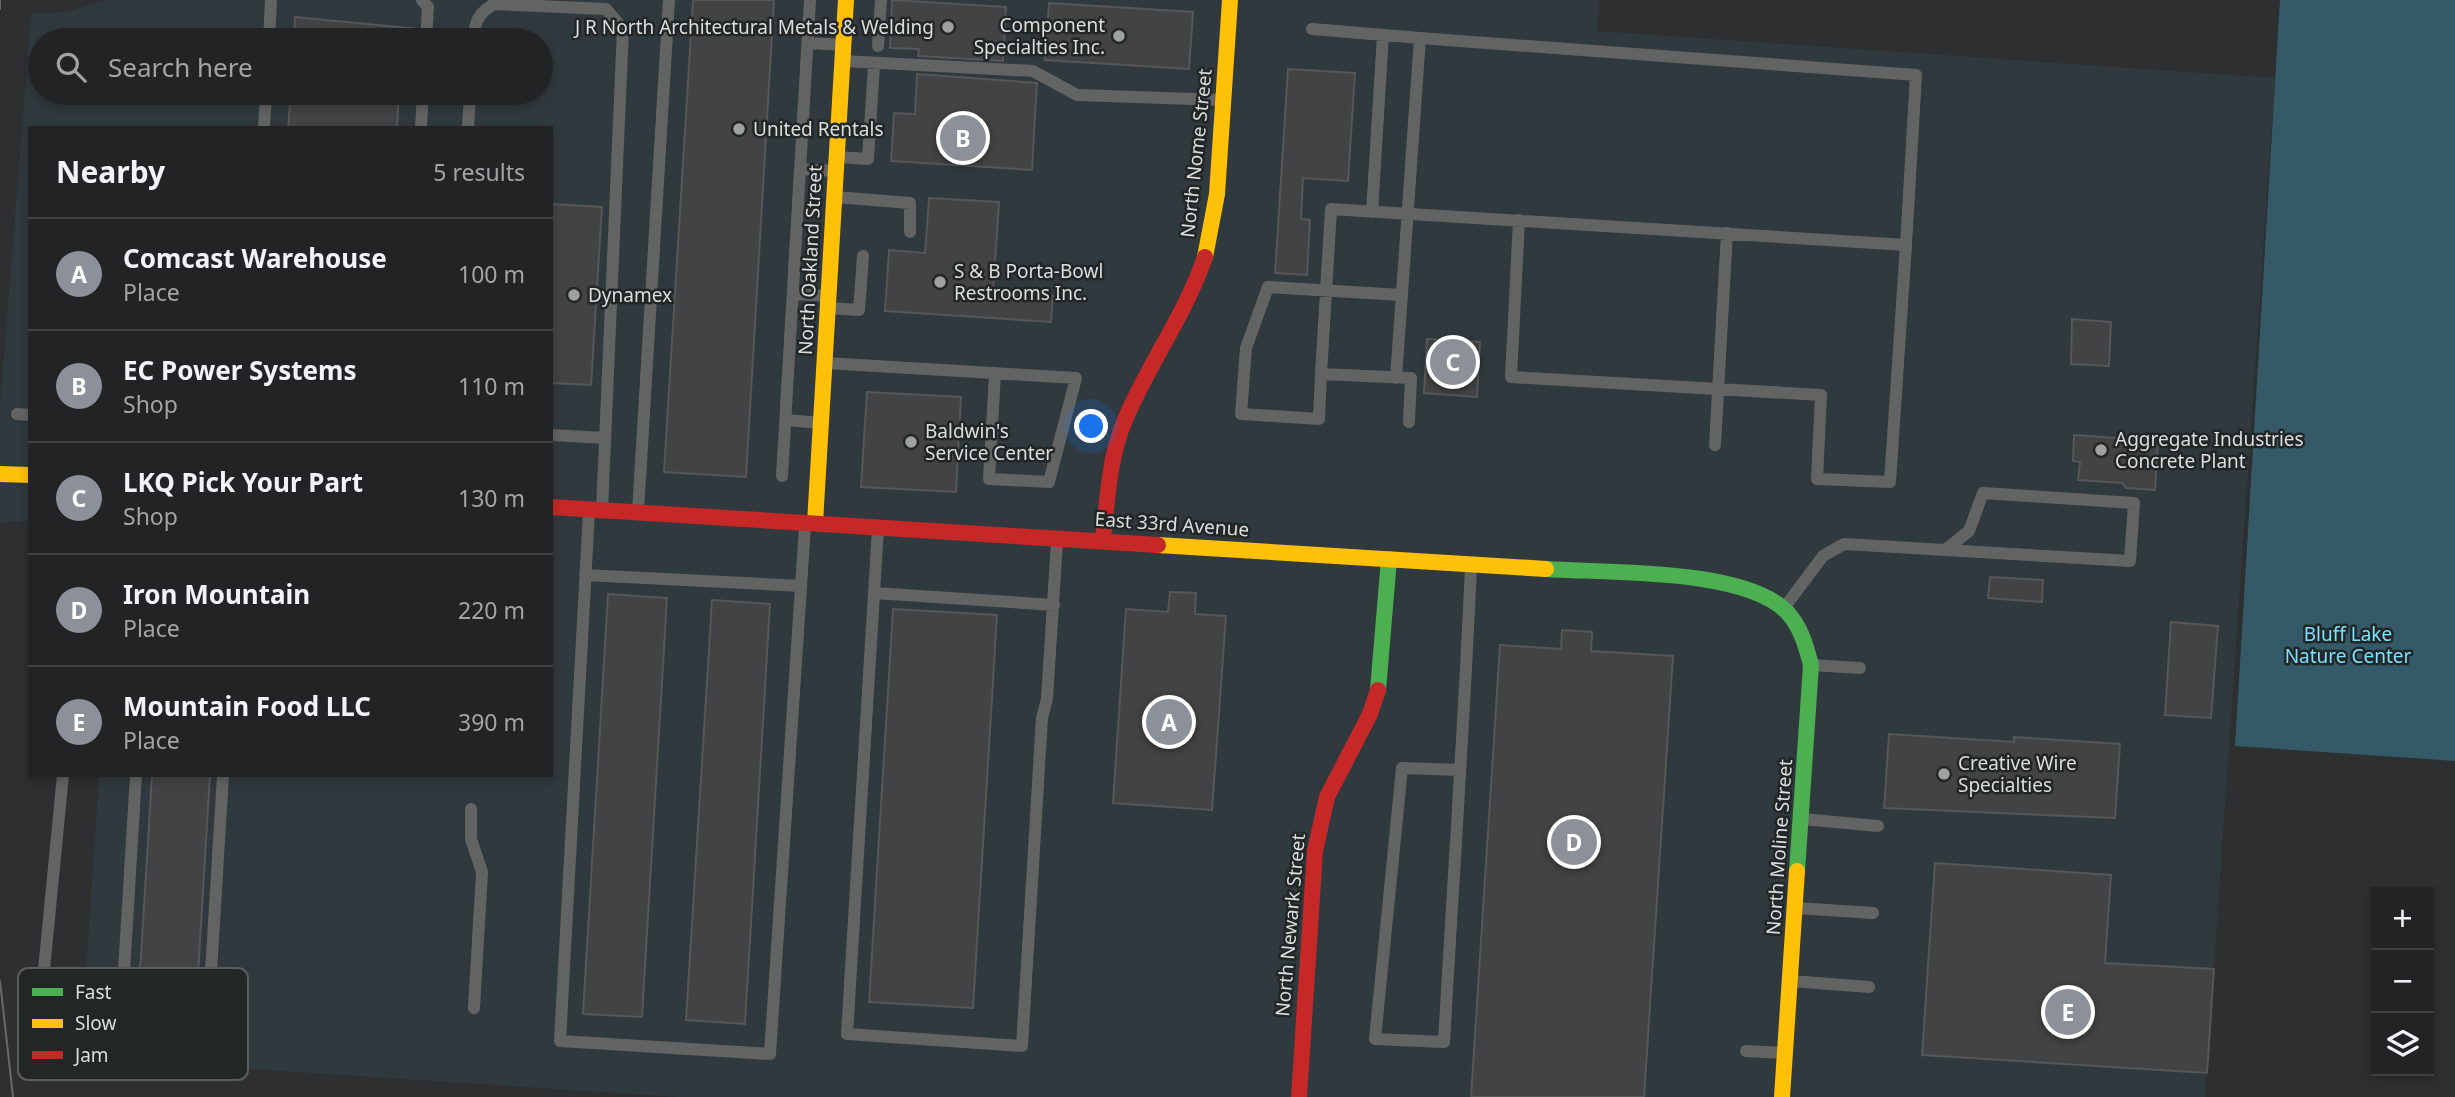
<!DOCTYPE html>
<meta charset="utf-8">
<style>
:root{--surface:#222324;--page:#2a2b2c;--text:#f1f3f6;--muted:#a2a4a6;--line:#3f4041;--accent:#8c9099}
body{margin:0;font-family:"Noto Sans",sans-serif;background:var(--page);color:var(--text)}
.controls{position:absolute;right:21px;bottom:21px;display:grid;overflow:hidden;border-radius:0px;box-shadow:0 4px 10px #0003}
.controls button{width:63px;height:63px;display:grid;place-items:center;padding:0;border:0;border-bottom:2px solid var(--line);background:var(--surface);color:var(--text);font:35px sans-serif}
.you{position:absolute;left:1092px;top:427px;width:24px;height:24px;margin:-18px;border:5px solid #fff;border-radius:50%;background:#1a73e8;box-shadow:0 0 0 10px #1a73e833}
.badge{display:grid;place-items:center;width:46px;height:46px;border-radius:50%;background:var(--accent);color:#fff;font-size:23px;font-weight:700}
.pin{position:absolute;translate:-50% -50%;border:4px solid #fff;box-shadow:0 2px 7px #0006}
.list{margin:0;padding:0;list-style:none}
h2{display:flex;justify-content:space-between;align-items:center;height:91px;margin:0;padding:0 28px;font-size:30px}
h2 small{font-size:23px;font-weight:400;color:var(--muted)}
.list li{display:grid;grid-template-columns:46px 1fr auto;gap:21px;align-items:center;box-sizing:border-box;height:112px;padding:0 28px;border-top:2px solid var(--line)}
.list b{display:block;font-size:26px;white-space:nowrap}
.list p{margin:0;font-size:23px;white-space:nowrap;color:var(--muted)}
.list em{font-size:23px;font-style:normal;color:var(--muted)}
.icon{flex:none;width:38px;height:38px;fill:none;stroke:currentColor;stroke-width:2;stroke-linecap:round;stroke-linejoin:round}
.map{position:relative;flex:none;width:2455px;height:1097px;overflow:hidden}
.search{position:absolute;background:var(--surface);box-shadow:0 4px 10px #0003;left:28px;top:28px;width:525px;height:77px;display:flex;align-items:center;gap:18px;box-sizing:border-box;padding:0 24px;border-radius:38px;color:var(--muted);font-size:26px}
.panel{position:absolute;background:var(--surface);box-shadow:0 4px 10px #0003;left:28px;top:126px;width:525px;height:651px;border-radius:0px}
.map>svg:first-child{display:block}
</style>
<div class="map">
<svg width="2455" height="1097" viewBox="0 0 2455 1097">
<rect width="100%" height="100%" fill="#2d2f30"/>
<path fill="#30393d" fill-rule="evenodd" d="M105,0H1599L1598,31L2275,78L2205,1097H678L80,1058L99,775H551V128H30V520L0,523V405L31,14L65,12ZM40,40H541V93H40Z"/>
<path fill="#335a66" d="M2280,0H2455V761L2235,746Z"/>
<path fill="#424344" stroke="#555758" stroke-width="2" d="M693,0H774L746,477L664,472Z
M892,0L1006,7L1003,61L918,56L919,49L890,48Z
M1049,3L1193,12L1189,69L1045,60Z
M295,17L418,29L417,40H294Z
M1288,69L1355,73L1348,181L1303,178L1301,219L1310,220L1307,275L1275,273Z
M917,74L1037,83L1032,170L891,161L894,113L915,114Z
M291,93H399L397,128H288Z
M929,198L999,202L993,293L1053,296L1051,322L885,311L889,250L925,253Z
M551,204L602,207L591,385L551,383Z
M2072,319L2111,322L2109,366L2071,364Z
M1427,339L1480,342L1477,397L1424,393Z
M867,392L961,397L956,492L861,487Z
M2074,435L2158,441L2155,490L2126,488L2122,483L2078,480L2080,462L2073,461Z
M1990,577L2043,580L2042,602L1988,598Z
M1170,592L1196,593L1195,614L1226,616L1212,810L1113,803L1126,609L1168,612Z
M608,594L667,598L642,1017L583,1014Z
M712,600L770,604L745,1024L686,1020Z
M893,609L997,615L973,1008L869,1002Z
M2171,622L2218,626L2211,718L2165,715Z
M1562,630L1592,632L1591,651L1673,656L1644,1097H1471L1500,645L1561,649Z
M1889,734L2014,742V737L2120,744L2115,818L1884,808Z
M152,775H210L196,1008L138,1004Z
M1935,863L2111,875L2105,963L2214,969L2207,1073L1922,1055Z"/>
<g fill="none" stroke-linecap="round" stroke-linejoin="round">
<path stroke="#626464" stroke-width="12" d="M422,0L428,7L426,40
M1312,29L1420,38L1396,378
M1420,38L1916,75L1906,245
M269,40L271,0
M473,40C475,22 478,13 494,4L606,9L623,29L602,510
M808,43L843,45
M878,46L881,0
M843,61L1033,71L1077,95L1223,100
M264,128L266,93
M421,128L423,93
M468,128L470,93
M837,157L868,159L874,65
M800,169L836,171
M835,197L910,203V232
M1372,212L1383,35
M793,294L829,296
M1402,295L1268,287L1246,348L1241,414L1319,419L1321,374L1411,378L1409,422
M829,308L859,310L863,256
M825,363L1076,378L1049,482L989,479L995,373
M1321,374L1331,209L1906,245L1890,482L1817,479L1821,395L1511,377L1519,220
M17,414L30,415
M786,420L821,423
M551,435L604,438
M1715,445L1727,233
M782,476L810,0
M589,511L560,1041L770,1054L805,526
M638,512L669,0
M878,528L847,1034L1022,1046L1042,718L1047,699L1057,541
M585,575L801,586
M874,593L1054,605
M1784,608L1823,556L1844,544L2130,561L2134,503L1983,493L1969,531L1945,550
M1811,665L1860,668
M1460,770L1402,768L1375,1039L1444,1042C1453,884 1464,725 1471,566
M136,775L121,1020L168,1027L208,1021L223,775
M471,809V839L482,872L474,1008
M1802,819L1878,826
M1796,908L1873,913
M1791,981L1869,987
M42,990L63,775
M1746,1051L1784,1053"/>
<path stroke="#4caf50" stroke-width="16" d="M1546,569C1607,573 1745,568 1787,612C1801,627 1806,646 1811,665L1797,871
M1378,690L1389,559"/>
<path stroke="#ffc107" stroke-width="16" d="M1205,257L1217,194L1230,0
M0,474L30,475
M815,523L846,0
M1158,545L1546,569
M1782,1097L1797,871"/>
<path stroke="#c62828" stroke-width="16" d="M551,507L1158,545
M1103,541C1107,501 1109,457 1125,420C1149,363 1185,315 1205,257
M1299,1097L1315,851L1327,797L1370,714L1378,690"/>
<path stroke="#676868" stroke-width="2" d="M0,9V0
M0,981L13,1097"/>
</g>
<g fill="#9ea1a1" stroke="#222627" stroke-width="2.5">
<circle cx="948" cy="27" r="7"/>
<circle cx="1119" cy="36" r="7"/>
<circle cx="739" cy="129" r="7"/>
<circle cx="940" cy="282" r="7"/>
<circle cx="574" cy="295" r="7"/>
<circle cx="911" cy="442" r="7"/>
<circle cx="2101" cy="450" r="7"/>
<circle cx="1944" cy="774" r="7"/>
</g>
<g text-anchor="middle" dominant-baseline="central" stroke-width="5" stroke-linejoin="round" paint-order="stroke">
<g font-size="19" fill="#dbdede" stroke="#222627" text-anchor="start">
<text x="1105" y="25" text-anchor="end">Component<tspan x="1105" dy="22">Specialties Inc.</tspan></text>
<text x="934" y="27" text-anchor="end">J R North Architectural Metals &amp; Welding</text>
<text x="753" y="129">United Rentals</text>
<text x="954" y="271">S &amp; B Porta-Bowl<tspan x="954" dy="22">Restrooms Inc.</tspan></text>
<text x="588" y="295">Dynamex</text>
<text x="925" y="431">Baldwin's<tspan x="925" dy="22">Service Center</tspan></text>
<text x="2115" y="439">Aggregate Industries<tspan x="2115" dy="22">Concrete Plant</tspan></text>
<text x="1958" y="763">Creative Wire<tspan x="1958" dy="22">Specialties</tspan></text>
</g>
<g font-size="19" fill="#dbdede" stroke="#222627">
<text transform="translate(1196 153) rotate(-84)">North Nome Street</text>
<text transform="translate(810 260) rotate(-87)">North Oakland Street</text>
<text transform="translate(1172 524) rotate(4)">East 33rd Avenue</text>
<text transform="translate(1779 847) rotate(-86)">North Moline Street</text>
<text transform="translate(1290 925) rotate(-85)">North Newark Street</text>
</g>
<g font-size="19" fill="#7ae1ff" stroke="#222627">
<text x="2348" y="634">Bluff Lake<tspan x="2348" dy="22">Nature Center</tspan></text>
</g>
</g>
<rect x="18" y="968" width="230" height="112" rx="10" fill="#222627" stroke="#5a5d5e" stroke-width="2"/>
<rect x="32" y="988" width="31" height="8" fill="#4caf50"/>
<rect x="32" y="1019" width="31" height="9" fill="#ffc107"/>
<rect x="32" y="1051" width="31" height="8" fill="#c62828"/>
<g font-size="19" fill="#dbdede">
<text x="75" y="999">Fast</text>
<text x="75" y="1030">Slow</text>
<text x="75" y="1062">Jam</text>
</g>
</svg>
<div class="controls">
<button>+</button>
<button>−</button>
<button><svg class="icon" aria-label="layers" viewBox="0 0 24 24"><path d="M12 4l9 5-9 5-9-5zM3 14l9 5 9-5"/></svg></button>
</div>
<div class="you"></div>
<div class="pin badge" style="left:1169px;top:722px">A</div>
<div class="pin badge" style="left:963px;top:138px">B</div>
<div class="pin badge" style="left:1453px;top:362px">C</div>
<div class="pin badge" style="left:1574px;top:842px">D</div>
<div class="pin badge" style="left:2068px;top:1012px">E</div>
<div class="search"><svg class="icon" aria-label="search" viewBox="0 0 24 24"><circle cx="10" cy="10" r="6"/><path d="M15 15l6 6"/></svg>Search here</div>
<section class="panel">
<h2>Nearby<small>5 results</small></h2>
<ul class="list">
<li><span class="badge">A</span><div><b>Comcast Warehouse</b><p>Place</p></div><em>100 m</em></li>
<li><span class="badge">B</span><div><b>EC Power Systems</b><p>Shop</p></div><em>110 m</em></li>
<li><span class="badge">C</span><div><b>LKQ Pick Your Part</b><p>Shop</p></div><em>130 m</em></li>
<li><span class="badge">D</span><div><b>Iron Mountain</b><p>Place</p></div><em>220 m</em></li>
<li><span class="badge">E</span><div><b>Mountain Food LLC</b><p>Place</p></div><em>390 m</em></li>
</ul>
</section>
</div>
